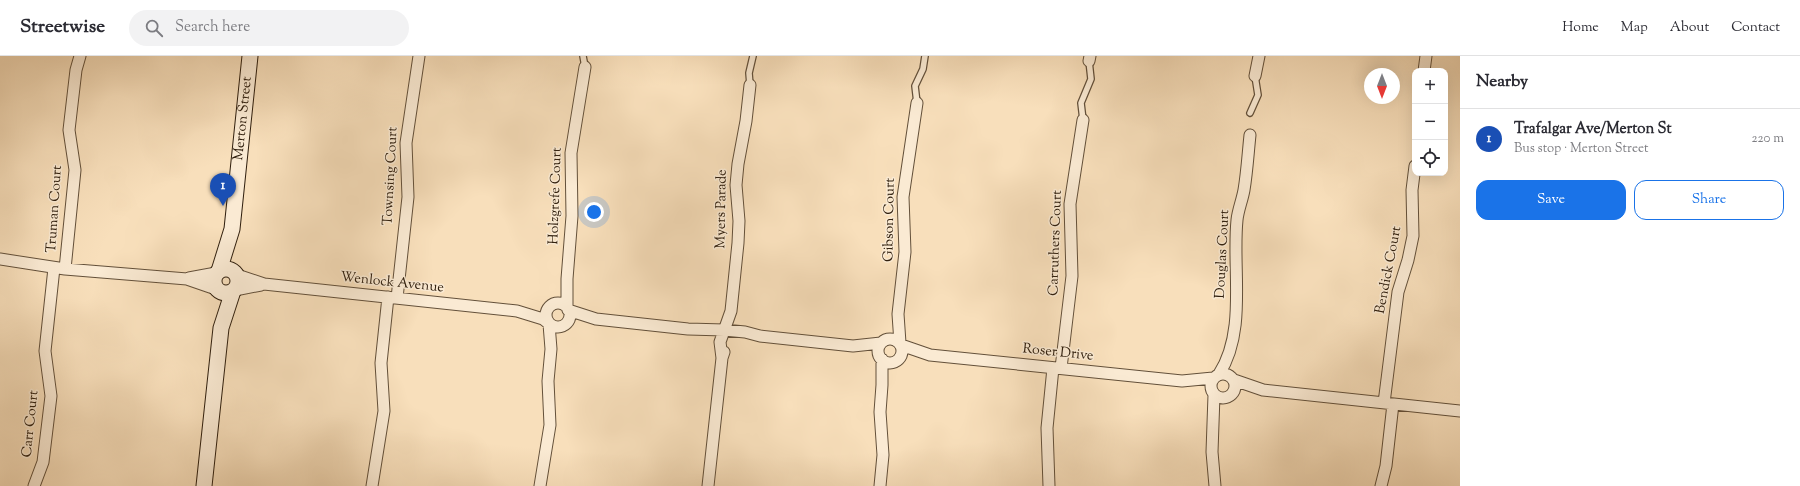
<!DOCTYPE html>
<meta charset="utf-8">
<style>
:root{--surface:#fff;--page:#f2f2f3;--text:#2b2b33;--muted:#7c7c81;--line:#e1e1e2;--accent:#1a73e8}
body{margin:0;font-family:"Sorts Mill Goudy",serif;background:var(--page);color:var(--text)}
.controls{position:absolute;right:12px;top:12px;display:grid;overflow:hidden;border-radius:8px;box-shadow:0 4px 16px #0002}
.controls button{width:36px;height:36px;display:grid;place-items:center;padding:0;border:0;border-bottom:1px solid var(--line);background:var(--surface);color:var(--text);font:20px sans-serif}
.compass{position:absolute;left:1364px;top:12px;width:36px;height:36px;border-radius:50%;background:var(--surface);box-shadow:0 4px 16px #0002;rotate:180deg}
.you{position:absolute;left:594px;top:156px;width:14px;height:14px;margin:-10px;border:3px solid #fff;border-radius:50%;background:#1a73e8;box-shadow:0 0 0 6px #1a73e833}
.badge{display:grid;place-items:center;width:26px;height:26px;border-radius:50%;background:var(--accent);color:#fff;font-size:13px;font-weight:700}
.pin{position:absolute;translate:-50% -33px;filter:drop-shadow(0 1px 2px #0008)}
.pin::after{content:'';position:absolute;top:21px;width:14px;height:12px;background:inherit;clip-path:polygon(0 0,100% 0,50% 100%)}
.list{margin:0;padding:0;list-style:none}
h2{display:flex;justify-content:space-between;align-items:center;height:52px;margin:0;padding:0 16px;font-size:17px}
h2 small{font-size:13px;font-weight:400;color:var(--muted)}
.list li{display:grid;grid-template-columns:26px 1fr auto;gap:12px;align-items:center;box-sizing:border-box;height:60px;padding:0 16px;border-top:1px solid var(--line)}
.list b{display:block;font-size:15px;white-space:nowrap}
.list p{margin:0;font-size:13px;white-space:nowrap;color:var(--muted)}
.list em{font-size:13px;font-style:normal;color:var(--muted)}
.actions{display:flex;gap:8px;padding:12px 16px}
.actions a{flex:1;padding:9px 0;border:1px solid var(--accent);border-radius:12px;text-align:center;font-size:14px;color:var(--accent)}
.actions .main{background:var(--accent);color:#fff}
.icon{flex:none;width:22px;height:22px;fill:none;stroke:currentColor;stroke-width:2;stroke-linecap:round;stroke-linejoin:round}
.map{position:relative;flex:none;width:1460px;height:430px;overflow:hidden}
header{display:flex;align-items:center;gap:24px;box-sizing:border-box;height:56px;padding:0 20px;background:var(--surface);border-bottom:1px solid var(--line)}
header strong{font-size:19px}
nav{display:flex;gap:22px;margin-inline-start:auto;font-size:14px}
.search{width:280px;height:36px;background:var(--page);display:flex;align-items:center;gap:10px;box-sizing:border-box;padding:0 14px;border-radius:22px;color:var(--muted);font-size:15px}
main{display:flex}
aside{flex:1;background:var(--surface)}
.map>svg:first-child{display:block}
</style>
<header>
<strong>Streetwise</strong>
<div class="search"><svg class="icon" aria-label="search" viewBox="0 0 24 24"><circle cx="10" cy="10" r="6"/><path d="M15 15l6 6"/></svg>Search here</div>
<nav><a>Home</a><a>Map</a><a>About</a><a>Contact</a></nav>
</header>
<main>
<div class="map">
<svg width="1460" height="430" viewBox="0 0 1460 430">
<rect width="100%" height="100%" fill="#f8dfbb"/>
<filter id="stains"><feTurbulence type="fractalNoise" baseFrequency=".005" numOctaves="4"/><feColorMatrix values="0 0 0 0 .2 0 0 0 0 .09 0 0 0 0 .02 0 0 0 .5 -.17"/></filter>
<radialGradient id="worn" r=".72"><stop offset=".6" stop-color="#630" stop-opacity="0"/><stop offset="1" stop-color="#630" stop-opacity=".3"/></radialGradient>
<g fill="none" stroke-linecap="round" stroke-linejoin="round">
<defs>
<path id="lane" d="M583,0L585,11
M750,29L749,17L753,0
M917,47L915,30L923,13L925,0
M1250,57L1258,39L1255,20
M1083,64L1081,47L1091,23L1089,5"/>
<path id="street" d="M1089,5L1090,0
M1424,15L1426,0
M1255,20L1259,0
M0,203L65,213L187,223L216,233
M65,213L75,114L69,74L76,14L80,0
M237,219L264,228L517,255L543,263L548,267
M189,222L216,217
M235,234L261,229
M397,242L408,141L406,87L419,0
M546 259a12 12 0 1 1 24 0a12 12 0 1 1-24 0Z
M567,251V223L572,160L571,97L585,11
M568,254L596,263L688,273L724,274L745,276L760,280L853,290L881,287
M878 295a12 12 0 1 1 24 0a12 12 0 1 1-24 0Z
M900,287L898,258L905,196L903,141L917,47
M901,289L930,299L1182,325L1213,322
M722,302L720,286L731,255L738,187L739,165L736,129L738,108L746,65L750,29
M1061,312L1072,220L1070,148L1083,64
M1211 330a12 12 0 1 1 24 0a12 12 0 1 1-24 0Z
M1219,318C1247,275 1232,213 1237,164C1238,154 1242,145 1244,134C1247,116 1248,98 1250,79
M1234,324L1263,334L1460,355
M1214,339L1212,396L1215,430
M1384,347L1398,236L1408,204L1413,180L1412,134L1415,110
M34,430L43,406L51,340L45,295L54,212
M372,430L384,355L381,307L388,241
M540,430L550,369L548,325L551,293L549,268
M708,430L722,302L724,296
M880,430L883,399L880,356L882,329V303
M1049,430L1047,372L1053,312
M1381,430L1386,410L1393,348"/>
<g id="secondary">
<circle cx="226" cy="225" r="12"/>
<path id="s1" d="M219,215L232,173L250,0"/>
<path d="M204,430L221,272L233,235"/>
</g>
</defs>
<use href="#lane" stroke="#63503a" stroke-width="8"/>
<use href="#street" stroke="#63503a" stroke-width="13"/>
<use href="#secondary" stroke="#31200f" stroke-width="17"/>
<use href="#lane" stroke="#faead3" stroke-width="5.5"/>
<use href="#street" stroke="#faead3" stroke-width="11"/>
<use href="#secondary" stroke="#faead3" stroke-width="15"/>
</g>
<g text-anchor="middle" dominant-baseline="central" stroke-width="3" stroke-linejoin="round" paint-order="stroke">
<g font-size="14" fill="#31200f" stroke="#faead3">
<text stroke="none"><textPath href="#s1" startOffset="155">Merton Street</textPath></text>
<text transform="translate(391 120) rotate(-87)">Townsing Court</text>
<text transform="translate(556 140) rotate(-88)">Holzgrefe Court</text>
<text transform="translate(55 153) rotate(-86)">Truman Court</text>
<text transform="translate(722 153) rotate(-89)">Myers Parade</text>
<text transform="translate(890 164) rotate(-89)">Gibson Court</text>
<text transform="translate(1056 187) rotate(-88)">Carruthers Court</text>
<text transform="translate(1223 198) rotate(-87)">Douglas Court</text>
<text transform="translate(1389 214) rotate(-79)">Bendick Court</text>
<text transform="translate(392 227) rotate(6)">Wenlock Avenue</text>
<text transform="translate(1058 297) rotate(6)">Roser Drive</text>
<text transform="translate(31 368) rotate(-84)">Carr Court</text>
</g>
</g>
<rect width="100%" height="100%" filter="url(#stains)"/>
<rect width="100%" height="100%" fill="url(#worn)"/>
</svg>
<div class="controls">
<button>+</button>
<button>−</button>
<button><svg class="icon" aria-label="locate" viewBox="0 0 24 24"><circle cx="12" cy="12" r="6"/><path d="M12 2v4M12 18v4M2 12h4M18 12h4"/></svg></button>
</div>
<svg class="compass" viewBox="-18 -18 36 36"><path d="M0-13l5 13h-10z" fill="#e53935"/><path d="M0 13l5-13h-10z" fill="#7c7c81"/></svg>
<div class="you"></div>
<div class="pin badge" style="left:223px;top:150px;background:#1a4fb4">1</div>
</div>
<aside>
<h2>Nearby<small></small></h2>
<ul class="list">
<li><span class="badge" style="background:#1a4fb4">1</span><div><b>Trafalgar Ave/Merton St</b><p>Bus stop · Merton Street</p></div><em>220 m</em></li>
</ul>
<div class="actions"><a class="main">Save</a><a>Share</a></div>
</aside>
</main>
